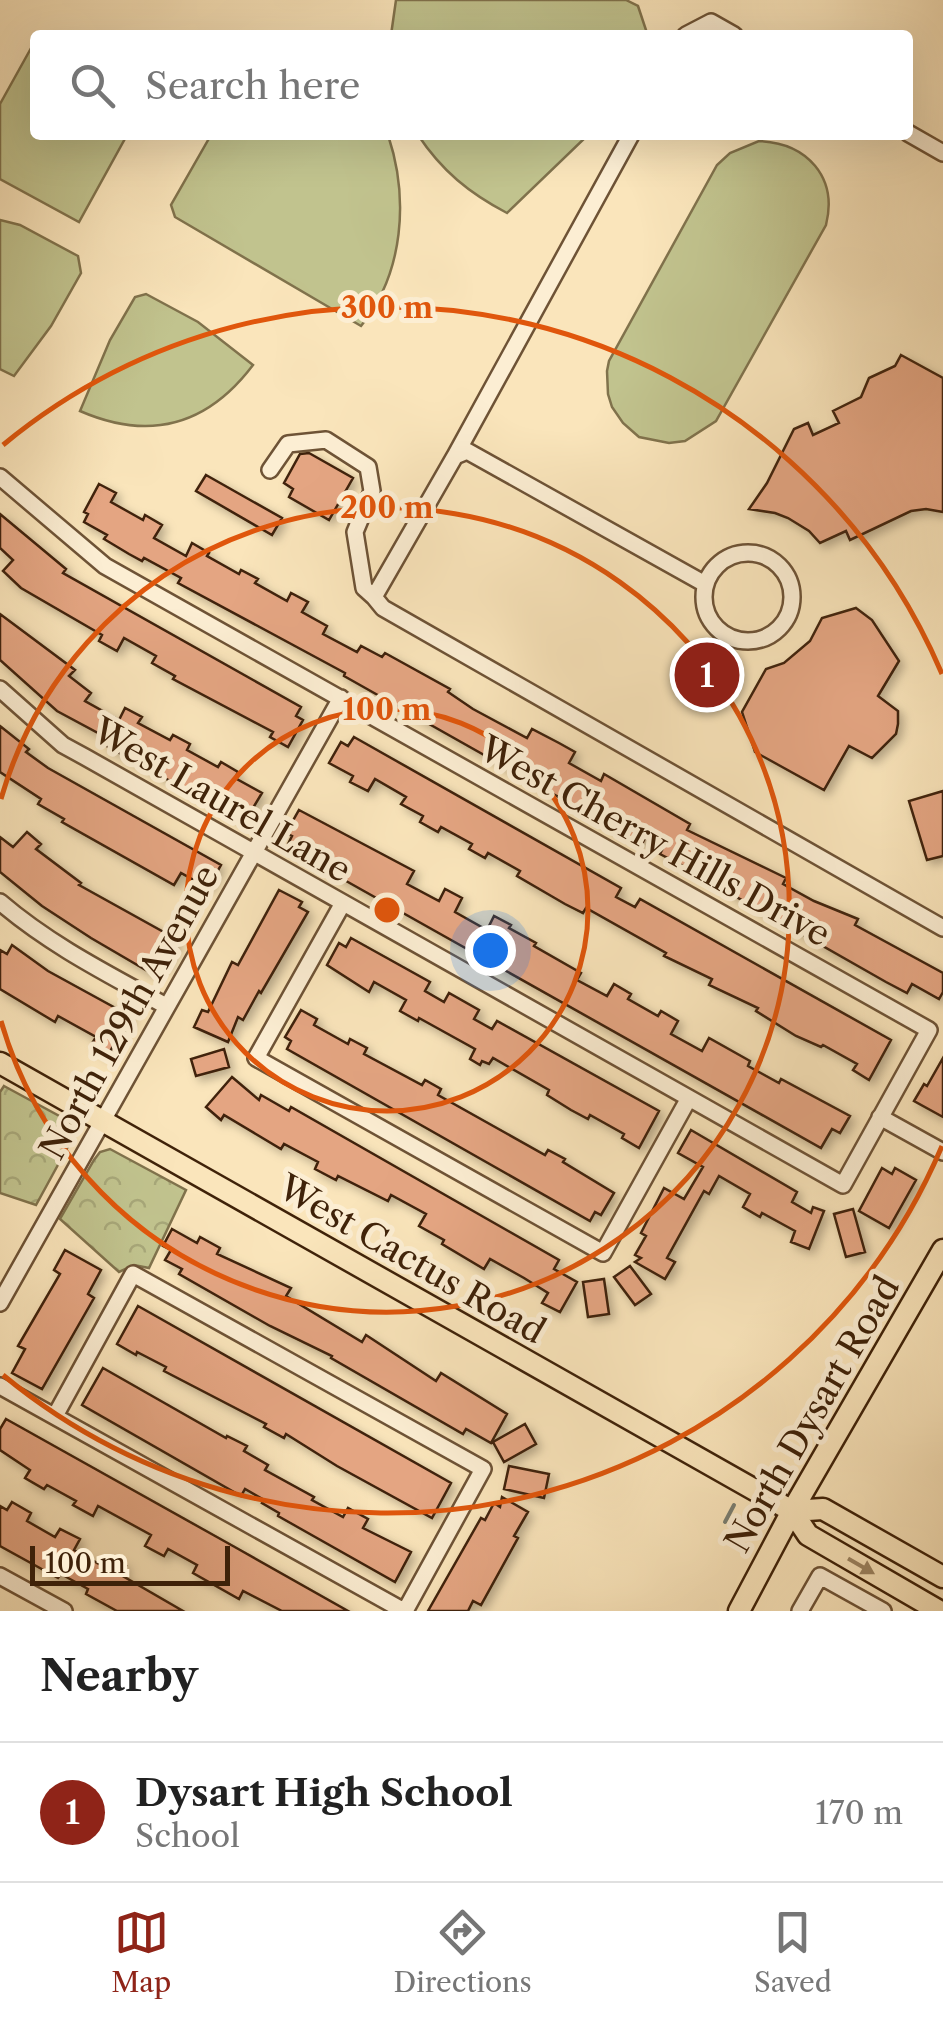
<!DOCTYPE html>
<style>
:root{--surface:#fff;--page:#f2f2f2;--text:#222;--muted:#767676;--line:#e0e0e0;--accent:#8f2418}
body{margin:0;font-family:"Libre Caslon Text",serif;background:var(--page);color:var(--text)}
.scale{position:absolute;left:30px;bottom:25px;width:200px;box-sizing:border-box;padding-left:10px;border:5px solid #3f2209;border-top:0;font-size:28px;line-height:35px;white-space:nowrap;color:#3f2209;-webkit-text-stroke:8px #fceed3;paint-order:stroke}
.you{position:absolute;left:490px;top:950px;width:35px;height:35px;margin:-25px;border:8px solid #fff;border-radius:50%;background:#1a73e8;box-shadow:0 0 0 15px #1a73e833}
.badge{display:grid;place-items:center;width:65px;height:65px;border-radius:50%;background:var(--accent);color:#fff;font-size:32px;font-weight:700}
.pin{position:absolute;translate:-50% -50%;border:5px solid #fff;box-shadow:0 2px 10px #0006}
.list{margin:0;padding:0;list-style:none}
h2{display:flex;justify-content:space-between;align-items:center;height:130px;margin:0;padding:0 40px;font-size:42px}
h2 small{font-size:32px;font-weight:400;color:var(--muted)}
.list li{display:grid;grid-template-columns:65px 1fr auto;gap:30px;align-items:center;box-sizing:border-box;height:140px;padding:0 40px;border-top:2px solid var(--line)}
.list b{display:block;font-size:38px;white-space:nowrap}
.list p{margin:0;font-size:32px;white-space:nowrap;color:var(--muted)}
.list em{font-size:32px;font-style:normal;color:var(--muted)}
.icon{flex:none;width:55px;height:55px;fill:none;stroke:currentColor;stroke-width:2;stroke-linecap:round;stroke-linejoin:round}
.map{position:relative;flex:none;width:943px;height:1611px;overflow:hidden}
.search{position:absolute;background:var(--surface);box-shadow:0 10px 40px #0002;left:30px;right:30px;top:30px;height:110px;display:flex;align-items:center;gap:25px;box-sizing:border-box;padding:0 35px;border-radius:10px;color:var(--muted);font-size:38px}
.sheet{height:270px;background:var(--surface)}
nav{display:flex;justify-content:space-around;align-items:center;box-sizing:border-box;height:140px;border-top:2px solid var(--line);background:var(--surface);font-size:28px;color:var(--muted)}
nav a{display:grid;justify-items:center;gap:5px}
nav .on{color:var(--accent)}
.map>svg:first-child{display:block}
</style>
<div class="map">
<svg width="943" height="1611" viewBox="0 0 943 1611">
<defs>
<pattern id="park-crowns" width="20" height="18" patternUnits="userSpaceOnUse" patternTransform="scale(2.5)"><rect width="20" height="18" fill="#c1c38e"/><path d="M2 6a3 3 0 1 1 6 0M12 15a3 3 0 1 1 6 0" fill="none" stroke="#a7a779"/></pattern>
<filter id="shadow"><feDropShadow dx="4.5" dy="4.5" stdDeviation="5" flood-color="#0004"/></filter>
</defs>
<rect width="100%" height="100%" fill="#fae5bb"/>
<filter id="stains"><feTurbulence type="fractalNoise" baseFrequency=".002" numOctaves="4"/><feColorMatrix values="0 0 0 0 .2 0 0 0 0 .09 0 0 0 0 .02 0 0 0 .5 -.17"/></filter>
<radialGradient id="worn" r=".72"><stop offset=".6" stop-color="#630" stop-opacity="0"/><stop offset="1" stop-color="#630" stop-opacity=".3"/></radialGradient>
<path fill="#c1c38e" stroke="#80724c" stroke-width="2.5" d="M396,0H626L638,6L647,33L391,35Z
M35,41V135H127L79,222L0,179V104Z
M211,135H388C409,198 404,273 361,326L175,217L171,205Z
M418,135H588L507,213C469,193 442,171 418,135Z
M759,141C807,143 838,177 826,225L716,421L685,441L669,443L639,437L623,423L612,407L608,394L607,371L609,361L717,165L730,153Z
M0,220L20,225L78,256L81,273L51,326L14,376L0,369Z
M146,294L198,322L253,365C207,426 149,441 80,411L110,340L135,297Z"/>
<path fill="url(#park-crowns)" stroke="#80724c" stroke-width="2.5" d="M4,1086L63,1118L71,1126V1141L36,1205L0,1193V1092Z
M110,1149L186,1190L149,1268L134,1265L119,1272L60,1219L94,1160L100,1152Z"/>
<g fill="none" stroke-linecap="round" stroke-linejoin="round">
<path stroke="#7a7f73" stroke-width="4" d="M725,1522L734,1505"/>
</g>
<path fill="#e4a582" stroke="#3f2209" stroke-width="2.5" filter="url(#shadow)" d="M901,355L943,378V512L926,509L911,511L850,540L846,531L820,543L809,531L788,518L775,513L749,509L767,483L794,429L808,423L813,435L839,423L833,411L861,397L869,378L895,366Z
M309,453L353,478L329,520L289,497L293,489L284,483L300,454Z
M206,475L282,518L272,535L196,491Z
M99,484L116,493L111,502L143,520L145,515L162,525L154,538L186,556L192,543L209,553L207,556L239,574L241,570L258,579L255,583L287,601L291,593L308,602L302,612L327,626L323,634L357,652L361,646L382,657L385,653L450,689L448,692L473,709L527,738L532,729L559,743L575,752L569,763L601,781L604,774L690,824L687,830L786,878L783,884L814,901L858,919L855,925L943,973V992L939,999L912,984L907,993L886,982L726,891L727,889L660,854L664,846L646,836L642,844L344,676L345,673L178,583L181,578L144,558L142,561L129,554L104,539L107,535L84,522L88,514L84,512Z
M0,514L66,569L63,573L301,707L296,716L303,720L288,747L270,737L273,732L173,679L175,676L152,663L156,656L124,638L117,651L99,641L102,635L21,588L3,571L13,560L0,548Z
M856,608L872,620L899,661L878,696L898,711V724L896,734L872,758L849,746L824,790L755,752L742,712L766,669L784,663L810,641L822,618Z
M0,614L75,670L69,676L91,693L85,701L119,720L125,708L142,717L138,723L170,740L173,735L190,744L187,750L218,767L221,762L238,772L235,778L262,793L250,813L244,809L239,819L105,745L109,739L57,711L0,660Z
M0,726L29,749L26,752L48,768L221,865L208,888L181,873L174,885L62,822L64,819L38,804L41,799L0,772Z
M354,737L621,888L616,897L635,907L640,899L891,1040L869,1080L853,1070L857,1064L823,1045L821,1047L796,1036L756,1011L758,1008L709,985L712,979L664,956L666,953L586,908L583,913L565,904L517,876L520,871L488,853L485,858L469,849L472,844L441,827L438,832L420,822L423,816L401,804L406,797L375,779L368,791L350,782L353,776L329,763L341,742L348,746Z
M943,791V856L927,860L909,801Z
M299,810L414,871L407,884L439,901L445,889L462,898L455,912L487,930L494,916L511,925L509,928L536,943L534,946L581,973L577,980L607,996L614,984L631,994L628,999L658,1016L661,1011L678,1021L671,1034L702,1051L709,1038L750,1061L748,1066L779,1083L781,1079L850,1116L840,1133L832,1129L821,1148L307,859L287,846L292,836L286,833Z
M27,832L41,844L36,849L81,883L79,885L178,940L163,968L156,964L151,973L91,938L42,906L0,872V837L13,847Z
M279,890L302,902L299,907L308,912L261,993L259,991L243,1020L238,1017L228,1042L194,1027L202,1010L208,1012L232,962L238,965Z
M351,938L430,982L425,991L444,1002L449,993L479,1010L474,1019L492,1029L497,1021L659,1111L639,1148L622,1138L624,1134L590,1115L588,1119L571,1110L547,1095L549,1090L493,1058L489,1064L482,1061L480,1065L470,1059L475,1049L419,1018L418,1021L400,1011L406,1000L374,982L369,992L327,965L339,943L346,947Z
M12,945L48,971L130,1016L108,1055L91,1045L96,1037L58,1016L55,1022L0,989V950L7,954Z
M301,1010L317,1019L314,1025L348,1044L350,1039L367,1048L364,1054L422,1085L425,1080L441,1089L438,1095L545,1155L548,1150L565,1159L563,1162L614,1193L601,1215L595,1212L590,1221L287,1049L291,1041L285,1037Z
M224,1049L229,1067L196,1076L191,1059Z
M943,1058V1117L914,1101L924,1084L927,1086Z
M232,1077L259,1100L261,1095L289,1111L291,1107L559,1260L554,1269L577,1282L560,1312L542,1303L548,1293L524,1278L490,1259L484,1269L442,1244L444,1240L419,1226L426,1214L391,1195L388,1201L338,1176L336,1180L315,1169L318,1162L284,1144L281,1149L224,1115L221,1120L206,1107Z
M691,1130L797,1192L792,1202L811,1213L813,1207L824,1211L809,1249L791,1242L795,1231L762,1213L760,1217L743,1207L750,1194L719,1176L709,1194L704,1191L667,1258L675,1262L665,1279L635,1262L641,1258L635,1255L646,1236L641,1233L664,1188L684,1199L703,1167L678,1153Z
M882,1168L892,1174L895,1168L916,1180L889,1228L859,1211Z
M853,1209L865,1252L846,1257L834,1214Z
M172,1229L197,1243L200,1237L220,1248L217,1254L291,1288L286,1296L362,1342L366,1335L436,1381L441,1373L507,1414L491,1443L466,1429L463,1434L331,1358L332,1356L270,1326L179,1274L182,1269L165,1260L171,1250L163,1246Z
M65,1250L101,1270L88,1294L94,1298L42,1389L12,1373L25,1349L18,1346L60,1274L54,1270Z
M630,1266L651,1294L635,1305L614,1277Z
M604,1279L609,1314L588,1317L583,1282Z
M138,1306L451,1483L432,1518L337,1466L286,1434L284,1438L264,1427L266,1424L164,1371L166,1367L137,1352L136,1355L117,1344Z
M103,1368L226,1438L227,1436L247,1446L244,1451L268,1465L265,1470L314,1497L312,1500L343,1517L348,1508L368,1519L363,1528L411,1552L395,1582L278,1516L279,1513L262,1503L264,1500L245,1489L241,1496L82,1405Z
M6,1419L233,1546L348,1611H282L243,1591L239,1599L193,1573L197,1565L168,1549L164,1556L145,1546L151,1535L98,1506L93,1516L73,1505L76,1501L47,1485L44,1489L25,1478L30,1470L0,1450V1429Z
M525,1424L536,1444L504,1462L493,1442Z
M509,1466L549,1474L544,1498L504,1489Z
M502,1497L528,1512L514,1536L518,1538L481,1605L473,1601L468,1611H428L481,1518L485,1520L494,1503L500,1507Z
M12,1502L31,1513L27,1521L55,1537L60,1529L80,1539L74,1550L101,1565L107,1556L126,1566L121,1575L183,1611H117L86,1594L88,1589L61,1574L58,1578L0,1546V1506L7,1510Z"/>
<g fill="none" stroke-linecap="round" stroke-linejoin="round">
<defs>
<path id="minor" d="M686,35L711,22L734,35
M908,133L943,153
M455,456L631,135
M270,470L288,444L326,440L368,467L372,491L355,532L364,588L374,597
M0,477L105,566L929,1030L843,1185L85,757L63,745L0,689
M704 597a44 44 0 1 1 88 0a44 44 0 1 1-88 0Z
M705,584L467,451L455,456L374,597L383,608L943,928
M0,902C50,945 108,974 166,1006
M343,903L256,1058L603,1253L689,1098
M880,1117L943,1152
M0,1303L341,698
M0,1386L404,1611
M55,1416L133,1274L483,1469L405,1611
M0,1576L64,1611
M800,1611L820,1576L883,1611"/>
<path id="major" d="M0,1063L792,1511L808,1535L939,1611
M792,1511L823,1509L943,1577
M739,1611L792,1511L943,1250"/>
</defs>
<use href="#minor" stroke="#6e5336" stroke-width="20"/>
<use href="#major" stroke="#3f2209" stroke-width="25"/>
<use href="#minor" stroke="#fceed3" stroke-width="15"/>
<use href="#major" stroke="#fae5bb" stroke-width="20"/>
</g>
<defs><path id="oneway-solid" d="M-6-.8H1V-3.2L6.5 0L1 3.2V.8H-6Z" transform="scale(2.5)"/></defs>
<use fill="#9c8462" href="#oneway-solid" transform="translate(861 1566) rotate(30)"/>
<g fill="none" stroke="#e0560c" stroke-width="5">
<circle cx="387" cy="910" r="201"/>
<path d="M1 799A402 402 0 1 1 1 1021"/>
<path d="M942 1146A603 603 0 0 1 3 1375M3 445A603 603 0 0 1 942 674"/>
</g>
<g text-anchor="middle" dominant-baseline="central" stroke-width="10" stroke-linejoin="round" paint-order="stroke">
<g font-size="35" fill="#3f2209" stroke="#fceed3">
<text transform="translate(222 800) rotate(30)">West Laurel Lane</text>
<text transform="translate(655 841) rotate(29)">West Cherry Hills Drive</text>
<text transform="translate(129 1012) rotate(-61)">North 129th Avenue</text>
<text transform="translate(412 1259) rotate(30)">West Cactus Road</text>
<text transform="translate(812 1414) rotate(-60)">North Dysart Road</text>
</g>
</g>
<circle cx="387" cy="910" r="15" fill="#e0560c" stroke="#fceed3" stroke-width="5"/>
<g font-size="30" text-anchor="middle" font-weight="bold" fill="#e0560c" stroke="#fceed3" stroke-width="10" stroke-linejoin="round" paint-order="stroke">
<text x="387" y="318">300 m</text>
<text x="387" y="518">200 m</text>
<text x="387" y="720">100 m</text>
</g>
<rect width="100%" height="100%" filter="url(#stains)"/>
<rect width="100%" height="100%" fill="url(#worn)"/>
</svg>
<div class="scale">100 m</div>
<div class="you"></div>
<div class="pin badge" style="left:707px;top:675px">1</div>
<div class="search"><svg class="icon" aria-label="search" viewBox="0 0 24 24"><circle cx="10" cy="10" r="6"/><path d="M15 15l6 6"/></svg>Search here</div>
</div>
<section class="sheet">
<h2>Nearby<small></small></h2>
<ul class="list">
<li><span class="badge">1</span><div><b>Dysart High School</b><p>School</p></div><em>170 m</em></li>
</ul>
</section>
<nav>
<a class="on"><svg class="icon" aria-label="map" viewBox="0 0 24 24"><path d="M3 6l6-2 6 2 6-2v14l-6 2-6-2-6 2zM9 4v14M15 6v14"/></svg>Map</a>
<a><svg class="icon" aria-label="directions" viewBox="0 0 24 24"><path d="M12 3l9 9-9 9-9-9zM9 14v-3h6M13 9l2 2-2 2"/></svg>Directions</a>
<a><svg class="icon" aria-label="saved" viewBox="0 0 24 24"><path d="M7 4h10v16l-5-4-5 4z"/></svg>Saved</a>
</nav>
